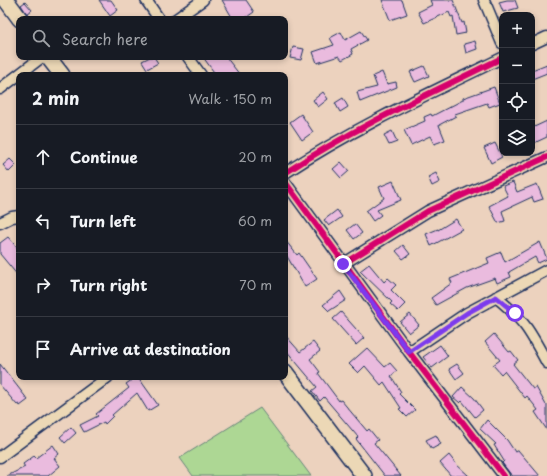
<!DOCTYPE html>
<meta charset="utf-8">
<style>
:root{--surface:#171b24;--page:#20242c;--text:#f1f3f6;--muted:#9ea1a6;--line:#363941}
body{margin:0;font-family:"Playpen Sans",sans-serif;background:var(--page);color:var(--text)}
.controls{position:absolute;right:12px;top:12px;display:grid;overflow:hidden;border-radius:8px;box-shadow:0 2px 6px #0003}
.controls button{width:36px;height:36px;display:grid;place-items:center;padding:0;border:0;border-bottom:1px solid var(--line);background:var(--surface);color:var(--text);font:20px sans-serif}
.stop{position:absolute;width:12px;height:12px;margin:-9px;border:3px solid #7c3aed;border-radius:50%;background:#fff}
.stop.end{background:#7c3aed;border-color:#fff;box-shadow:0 1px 4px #0008}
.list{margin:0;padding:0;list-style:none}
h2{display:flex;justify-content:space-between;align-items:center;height:52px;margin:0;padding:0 16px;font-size:17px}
h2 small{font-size:13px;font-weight:400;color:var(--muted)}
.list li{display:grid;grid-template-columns:26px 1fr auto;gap:12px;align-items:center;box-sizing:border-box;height:64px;padding:0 16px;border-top:1px solid var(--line)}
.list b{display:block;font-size:15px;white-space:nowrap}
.list em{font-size:13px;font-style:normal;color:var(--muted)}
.icon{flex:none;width:22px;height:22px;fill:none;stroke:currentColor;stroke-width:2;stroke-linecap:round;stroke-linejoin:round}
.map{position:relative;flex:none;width:547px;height:476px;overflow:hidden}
.search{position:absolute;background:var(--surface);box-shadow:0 2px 6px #0003;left:16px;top:16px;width:272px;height:44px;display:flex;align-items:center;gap:10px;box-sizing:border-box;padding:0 14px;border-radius:8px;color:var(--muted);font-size:15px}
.panel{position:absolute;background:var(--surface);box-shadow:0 2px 6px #0003;left:16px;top:72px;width:272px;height:308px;border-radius:8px}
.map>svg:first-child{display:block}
</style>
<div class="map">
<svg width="547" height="476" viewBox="0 0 547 476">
<rect width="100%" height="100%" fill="#ecd2be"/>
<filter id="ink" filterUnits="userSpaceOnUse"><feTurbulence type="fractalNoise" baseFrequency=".025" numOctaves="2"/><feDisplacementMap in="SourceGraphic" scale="8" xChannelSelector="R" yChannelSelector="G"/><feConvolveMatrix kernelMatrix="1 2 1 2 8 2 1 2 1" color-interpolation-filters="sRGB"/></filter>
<g filter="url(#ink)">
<path fill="#add794" stroke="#648379" d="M260,408L311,476H193L180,458Z"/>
<path fill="#eabbde" stroke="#1b2f5e" d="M99,0H111L118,10L110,16Z
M222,0H246L254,12L244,19H233Z
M382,0H402L407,14L390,20Z
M430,0H453L462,23L464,22L466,33L456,35L453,16L451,17L449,12L424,23L418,12L432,5Z
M507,0H515L518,8L503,12L499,2Z
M25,2L32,10L27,14L21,5Z
M361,31L367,40L351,49L353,54L342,60L339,56L317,63L313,52L334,45L330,38L341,32L345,40Z
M475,41L477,49L466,53L464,44Z
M293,47L304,49L301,60L290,58Z
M150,57H154L158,63L147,69L142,61Z
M203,57H226L240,75H216Z
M547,64V73L532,79V70Z
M424,66L429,76L415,82L410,72Z
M382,72L387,84L396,82L397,87L360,102L357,92L377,87L373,76Z
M494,87L500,103L489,107L487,103L455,114L456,116L439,125L445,140L434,144L430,136L411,145L404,130L425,121L424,117L431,114L432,116L463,100V98Z
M323,92L328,99L318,107L313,100Z
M343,98L348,107L340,112L335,103Z
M301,114L313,132L302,140L290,122Z
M547,121V137L532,144V128Z
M392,131L397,142L389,145L384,135Z
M495,143L502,157L491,163L484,148Z
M10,159L16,165L9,172L3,165Z
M341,162L349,171L341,178L333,169Z
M436,173L440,182L432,186L428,177Z
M393,181L401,200L377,210L381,215L373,221L366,211L384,198L379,187Z
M513,182L517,192L537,184L543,199L534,202L532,197L502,211L505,221L498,223L489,206L508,196L503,186Z
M337,210L342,217L329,226L324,220Z
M456,219L462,229L431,246L426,234L438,229V230Z
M355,224L362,233L354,239L347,230Z
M8,237L19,250V277L0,254V243Z
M285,240L297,255L299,253L317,279L305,287L285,253Z
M540,242L547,259L538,263L535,257L509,272L511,277L497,283L495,278L467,288L436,305L431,298L452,283L450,279L489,263L487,258L501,252L505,262Z
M403,245L410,254L403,259L396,251Z
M369,264L384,282L388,278L396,285L391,290L405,304L398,311L390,304L392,302L360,271Z
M340,291L346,300L329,311L323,305Z
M341,312L364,338L356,345L333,319Z
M410,314L419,325L409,333L400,322Z
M494,334L509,352L511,351L518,360L513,364L533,389L536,387L546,405L547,404V430L535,412L538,410L527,396L525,398L504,371L501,374L493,365L500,360L485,342Z
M285,335L300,352L313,342L320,351L310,359L320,372L318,373L339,401L341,400L367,431L369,429L378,440L374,443L401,476H385L356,439L358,437L324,397L320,401L312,391L317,387L285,349Z
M440,345L448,356L432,368L423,357Z
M367,348L385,367L390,363L397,371L391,376L401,392L399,394L415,410L407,417L399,409L401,408L384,382L381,385L365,366L358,373L349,364Z
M0,364L28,400L20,406L19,404L17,405L0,385Z
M457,364L464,373L456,379L449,369Z
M136,377H138L158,405L148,411L137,393L112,415L113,416L105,424L104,422L84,432L80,425L98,416L96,414L129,388L126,384Z
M462,387L474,398L483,410L475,417L462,401L460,403L453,397Z
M487,420L507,440L515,452L518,450L540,476H512L502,463L504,461L494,445L496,444L480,429Z
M71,427L76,433L65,443L60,437Z
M436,435L441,444L432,449L426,440Z
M53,445L59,454L54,458L60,466L48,476H7L25,467L23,464L34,456L36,458Z
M449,455L456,464L469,476H451L440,463Z"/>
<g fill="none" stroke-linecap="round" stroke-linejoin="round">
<defs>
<path id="street" d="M146,0L159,19
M484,0L502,43
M176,19L203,0
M532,44L547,37
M188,57L201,75
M0,89L42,57
M285,173C354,128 428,94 502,58
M285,182L409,352L504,476
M0,223L12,217L19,216
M343,264L428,211L547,157
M496,297C524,320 530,331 547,363
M409,352L467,313L547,270
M0,457L108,377"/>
<path id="secondary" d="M6,0L20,19
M48,57L62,75
M285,372L364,476"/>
</defs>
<use href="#street" stroke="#1b2f5e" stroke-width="13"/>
<use href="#secondary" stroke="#1b2f5e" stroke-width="18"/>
<use href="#street" stroke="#ecd8b6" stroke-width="10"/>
<use href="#secondary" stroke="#ecd8b6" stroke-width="15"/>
<defs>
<path id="cycleway" d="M285,173C354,128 428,94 502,58
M285,182L409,352L504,476
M343,264L428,211L547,157"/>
</defs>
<use href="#cycleway" stroke="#ecd8b6" stroke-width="8"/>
<use href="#cycleway" stroke="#d6006c" stroke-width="6"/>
</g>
</g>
<g fill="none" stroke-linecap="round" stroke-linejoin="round" filter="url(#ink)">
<path stroke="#7c3aed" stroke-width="5" d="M343,264L409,352L467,313L496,297L515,313"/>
</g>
</svg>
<div class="controls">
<button>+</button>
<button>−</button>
<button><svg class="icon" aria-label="locate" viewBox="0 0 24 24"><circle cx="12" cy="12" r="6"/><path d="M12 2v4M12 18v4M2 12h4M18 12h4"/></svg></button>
<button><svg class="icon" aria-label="layers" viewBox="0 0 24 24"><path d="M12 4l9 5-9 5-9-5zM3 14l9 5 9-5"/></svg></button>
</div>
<div class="stop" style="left:515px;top:313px"></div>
<div class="stop end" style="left:343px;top:264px"></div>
<div class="search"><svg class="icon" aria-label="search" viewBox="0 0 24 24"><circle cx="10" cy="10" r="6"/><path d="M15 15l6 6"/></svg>Search here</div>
<section class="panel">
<h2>2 min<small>Walk · 150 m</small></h2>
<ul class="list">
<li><svg class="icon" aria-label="ahead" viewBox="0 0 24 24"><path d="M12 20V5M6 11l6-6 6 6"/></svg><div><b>Continue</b></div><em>20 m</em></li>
<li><svg class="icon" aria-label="left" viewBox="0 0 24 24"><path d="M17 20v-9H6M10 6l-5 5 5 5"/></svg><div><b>Turn left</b></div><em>60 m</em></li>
<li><svg class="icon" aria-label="right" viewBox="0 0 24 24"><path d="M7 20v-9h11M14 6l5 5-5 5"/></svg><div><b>Turn right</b></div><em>70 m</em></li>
<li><svg class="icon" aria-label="arrive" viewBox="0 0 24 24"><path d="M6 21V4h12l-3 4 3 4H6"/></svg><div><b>Arrive at destination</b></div></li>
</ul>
</section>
</div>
